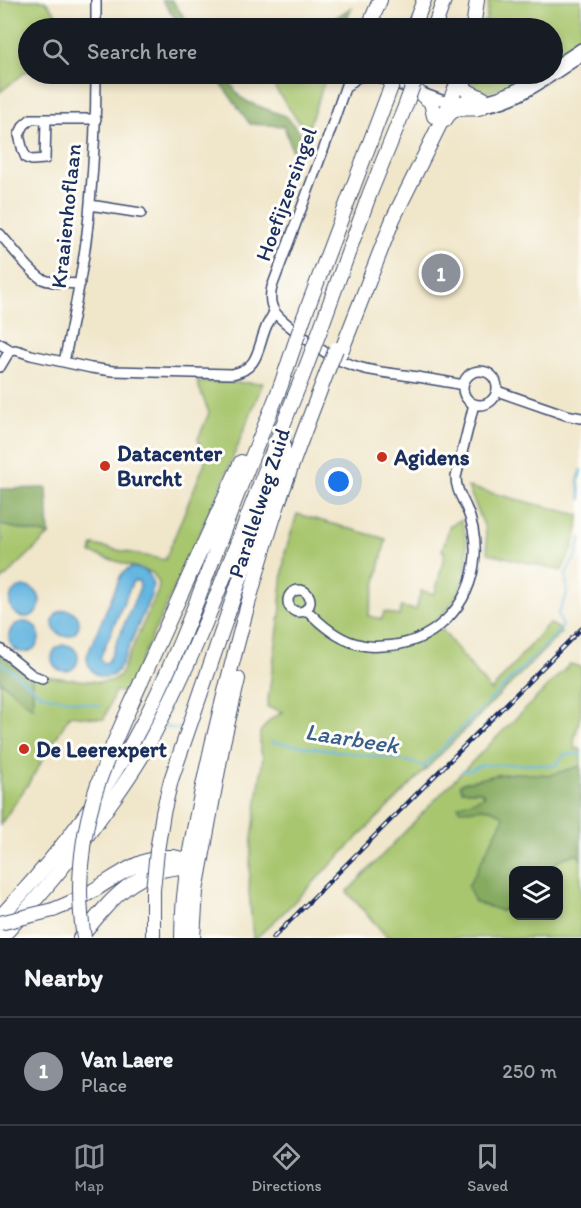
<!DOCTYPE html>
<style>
:root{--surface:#171b24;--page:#20242c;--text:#f1f3f6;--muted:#9ea1a6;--line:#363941;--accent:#8c9099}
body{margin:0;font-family:Itim,sans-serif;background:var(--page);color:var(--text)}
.controls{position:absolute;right:18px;bottom:18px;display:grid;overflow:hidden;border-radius:12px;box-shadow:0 3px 9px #0003}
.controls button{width:54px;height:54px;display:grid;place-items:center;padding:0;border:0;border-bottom:2px solid var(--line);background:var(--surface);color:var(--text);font:30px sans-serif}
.you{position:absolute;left:339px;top:482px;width:21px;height:21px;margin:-15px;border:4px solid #fff;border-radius:50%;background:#1a73e8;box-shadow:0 0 0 9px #1a73e833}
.badge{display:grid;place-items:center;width:39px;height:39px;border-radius:50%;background:var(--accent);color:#fff;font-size:20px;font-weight:700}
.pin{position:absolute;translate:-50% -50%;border:3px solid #fff;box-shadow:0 2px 6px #0006}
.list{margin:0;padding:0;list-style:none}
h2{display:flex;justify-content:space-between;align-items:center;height:78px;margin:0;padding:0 24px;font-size:26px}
h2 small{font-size:20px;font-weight:400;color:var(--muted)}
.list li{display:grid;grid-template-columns:39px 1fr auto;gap:18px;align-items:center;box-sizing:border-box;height:108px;padding:0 24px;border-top:2px solid var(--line)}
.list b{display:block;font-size:22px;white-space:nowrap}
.list p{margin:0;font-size:20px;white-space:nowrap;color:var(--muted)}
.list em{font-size:20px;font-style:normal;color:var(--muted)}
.icon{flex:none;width:33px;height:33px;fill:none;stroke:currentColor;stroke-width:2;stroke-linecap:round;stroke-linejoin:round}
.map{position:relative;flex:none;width:581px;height:938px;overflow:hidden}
.search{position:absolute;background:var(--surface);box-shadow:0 3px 9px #0003;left:18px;right:18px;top:18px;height:66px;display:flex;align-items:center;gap:15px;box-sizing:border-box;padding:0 21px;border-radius:33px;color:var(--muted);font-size:22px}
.sheet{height:186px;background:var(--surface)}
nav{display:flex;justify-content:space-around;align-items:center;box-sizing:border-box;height:84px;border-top:2px solid var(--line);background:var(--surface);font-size:16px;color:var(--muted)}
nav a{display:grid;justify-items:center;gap:3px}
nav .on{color:var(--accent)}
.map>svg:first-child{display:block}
</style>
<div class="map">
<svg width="581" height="938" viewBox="0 0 581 938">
<rect width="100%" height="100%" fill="#fdfcf7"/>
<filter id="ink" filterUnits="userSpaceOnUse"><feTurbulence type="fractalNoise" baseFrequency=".0167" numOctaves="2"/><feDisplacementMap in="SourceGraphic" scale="12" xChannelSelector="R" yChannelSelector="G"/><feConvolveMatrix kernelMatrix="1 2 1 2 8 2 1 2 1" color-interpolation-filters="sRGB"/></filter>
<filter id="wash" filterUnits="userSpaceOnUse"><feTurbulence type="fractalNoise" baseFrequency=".008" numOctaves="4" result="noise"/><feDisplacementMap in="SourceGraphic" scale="24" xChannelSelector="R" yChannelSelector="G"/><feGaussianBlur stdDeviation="1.35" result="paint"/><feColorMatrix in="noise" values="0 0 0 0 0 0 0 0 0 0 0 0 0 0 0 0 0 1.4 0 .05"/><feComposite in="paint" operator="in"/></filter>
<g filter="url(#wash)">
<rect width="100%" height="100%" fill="#f0e6ca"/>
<path fill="#a8c66e" stroke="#627a66" stroke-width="1.5" d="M0,0H45L68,28H28V70L0,92Z
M489,0H581V45L553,60L552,28H510L508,27L504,28H481L483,22L486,21Z
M265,74H327L308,129L301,125Z
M483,74H531L510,85L491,91L484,92L471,87L469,82H477L479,77H482Z
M197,382L263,383L220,489L126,693L115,691L104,719L70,715L28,784L0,825V681L33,707L32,675L99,682L111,681L120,675L158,591L159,583L153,573L91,553L93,545L165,560L205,462L198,439L209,413Z
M468,487L579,515C578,537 572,552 561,571L488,553L485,528Z
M297,514L386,539L368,616L382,619L384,612L399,616L401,607L416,610L421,591L435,594L445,552L442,551L450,525L461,520C475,557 465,596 435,621L491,691L549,623L558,628L561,633L280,916L256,938H253L249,891L251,847L263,757L260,750V732L271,719L283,712L267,707L281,608L280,601L285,553Z
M0,525L49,535L0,582V544L3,539L0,536Z
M570,664L581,667V713L574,741L575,749H581V766L550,775L516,773L497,775L466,782L469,791H481L485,797L468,810C482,807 493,807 504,817L468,887L501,911L513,905L514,916H558V870H550C556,860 565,856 577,854L581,859V938H388L347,892L459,775Z"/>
<path fill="#86ab61" stroke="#506d60" stroke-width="1.5" d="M162,0H172L192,28H182Z
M352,7L343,28H320Z
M214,74H224L240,97L248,102L287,117L298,131L305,135L295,159L284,126L250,124Z
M47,488L49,535L0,525V489Z
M0,649L32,675L33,708L0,681Z
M581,766V859L577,854C565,856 556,860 550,870H514L513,905L501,911L475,902L468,887L504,817C488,803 479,810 461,810L458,806L485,796L481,791H469L462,790L460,784L466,782L497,775L516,773L550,775Z"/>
<path fill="#65b6e0" stroke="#40729f" stroke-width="1.5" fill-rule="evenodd" d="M131,568C148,568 155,576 152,593L122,663C119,667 118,672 113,675C98,682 87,669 87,656L121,575L127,570ZM134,581H139L140,587L111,656L108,662L103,663L100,658L132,583Z
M10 602a15 15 0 1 1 30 0a15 15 0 1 1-30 0Z
M53 623a13 13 0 1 1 26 0a13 13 0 1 1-26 0Z
M9 637a15 15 0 1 1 30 0a15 15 0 1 1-30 0Z
M52 658a13 13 0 1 1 26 0a13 13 0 1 1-26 0Z"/>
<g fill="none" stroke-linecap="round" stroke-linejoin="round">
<path stroke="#65b6e0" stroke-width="2" d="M581,470L578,482L581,499
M0,662L42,695L100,706
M162,726L176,729L183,728
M271,742L402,760L427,767
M424,766L561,629L562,625L558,614L567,594L566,573L576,556L581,538
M462,771L471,770L481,765L536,764L555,766L565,754H581"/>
</g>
</g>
<g filter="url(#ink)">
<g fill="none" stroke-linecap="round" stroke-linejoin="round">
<defs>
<path id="minor" d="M96,28V0
M552,67L581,48
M352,74L347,82L327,140L272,287C266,310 279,318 296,331C308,340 320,350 333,357C355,369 380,372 404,375C424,378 444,381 463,385
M348,86L356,78L370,74L444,101L454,103
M449,98C485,107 513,92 542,74
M476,107C513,108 551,76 581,57
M46,119L45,159L32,160L26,158L23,151L19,135L24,125L31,119H96
M90,205L141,213
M0,234C9,244 31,273 42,279C53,284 68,283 80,284
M0,344L7,348L9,352
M9,352L15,350L19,351L31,355L91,368L113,371L232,374C260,369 257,347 267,325C269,321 272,317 274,312
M64,362C75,309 86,256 90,203C94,160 96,117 96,74
M0,367L9,352
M463 388a17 17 0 1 1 34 0a17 17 0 1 1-34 0Z
M497,391L566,415L581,418
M288 601a11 11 0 1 1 22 0a11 11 0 1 1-22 0Z
M306,609C320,624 335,637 354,643C363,646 373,647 382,646C433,645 471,607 475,556C476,539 473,523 466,507C461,496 456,489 456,477L474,404
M0,649L32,675L42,679"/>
<path id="highway" d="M368,28L380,0
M413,28L424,0
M434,28L444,0
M473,28L477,0
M464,74V88C471,95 478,94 485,100
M418,92L431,102L434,116
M445,120C456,102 466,112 482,107
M304,317L386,100
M319,333L370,193L405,107
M341,352L393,219L444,116L461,74
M141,682L241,462
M157,851L163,813L171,780L283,453V433
M53,910C66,905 79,899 91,892C116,877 142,855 173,857C181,858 189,862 195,865
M0,917C50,864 96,806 132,743C176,664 205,579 237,495C251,458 267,422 281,385
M1,938C39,897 75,854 107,808C121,788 136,768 147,747C210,629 251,501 302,378
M80,938C111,899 137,865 192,867
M153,938V890
M182,938C182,873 198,809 212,745C231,665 252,583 278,504C293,460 310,416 327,372
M193,938L196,891L223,743L238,679"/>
</defs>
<use href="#minor" stroke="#3b4a6e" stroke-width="12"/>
<use href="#highway" stroke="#3b4a6e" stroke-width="16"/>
<use href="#minor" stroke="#fff" stroke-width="9"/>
<use href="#highway" stroke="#fff" stroke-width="14"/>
<defs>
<path id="rail" d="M273,938L581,629"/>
</defs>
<use href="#rail" stroke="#1b2f5e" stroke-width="4.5"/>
<use href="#rail" stroke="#fdfcf7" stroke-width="2" stroke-dasharray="7" stroke-linecap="butt"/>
<defs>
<path id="highway-bridge" d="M386,100L396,74
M405,107L417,74
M327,372L336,349
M302,378L319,333
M281,385L304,317
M153,890L157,851
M0,923L53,910
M84,938C76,890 81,839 95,793C107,755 125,718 141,682"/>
</defs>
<use href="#highway-bridge" stroke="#3b4a6e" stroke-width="16" stroke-linecap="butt"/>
<use href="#highway-bridge" stroke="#fff" stroke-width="14"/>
</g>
</g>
<g fill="#c8321e" stroke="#fdfcf7" stroke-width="2">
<circle cx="382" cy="457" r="6"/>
<circle cx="105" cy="466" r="6"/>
<circle cx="24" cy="749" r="6"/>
</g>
<g text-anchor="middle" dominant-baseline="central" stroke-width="6" stroke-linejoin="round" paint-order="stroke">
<g font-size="22" fill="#1b2f5e" stroke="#fdfcf7">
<text transform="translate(286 194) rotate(-70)">Hoefijzersingel</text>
<text transform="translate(66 216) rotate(-84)">Kraaienhoflaan</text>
<text transform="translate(259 503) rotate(-72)">Parallelweg Zuid</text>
</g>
<g font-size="22" font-weight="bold" fill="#1b2f5e" stroke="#fdfcf7" text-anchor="start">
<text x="117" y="453">Datacenter<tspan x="117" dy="25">Burcht</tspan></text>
<text x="394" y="457">Agidens</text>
<text x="36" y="749">De Leerexpert</text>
</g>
<g font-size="24" font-style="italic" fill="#355e8c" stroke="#fdfcf7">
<text transform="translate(352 738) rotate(9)">Laarbeek</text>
</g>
</g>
</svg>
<div class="controls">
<button><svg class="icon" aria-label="layers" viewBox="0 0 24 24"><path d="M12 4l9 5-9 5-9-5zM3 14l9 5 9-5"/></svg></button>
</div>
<div class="you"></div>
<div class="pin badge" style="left:441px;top:273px">1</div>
<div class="search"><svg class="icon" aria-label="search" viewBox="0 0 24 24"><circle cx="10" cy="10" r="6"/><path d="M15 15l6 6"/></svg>Search here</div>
</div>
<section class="sheet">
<h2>Nearby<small></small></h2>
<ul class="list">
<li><span class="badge">1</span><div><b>Van Laere</b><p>Place</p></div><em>250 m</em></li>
</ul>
</section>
<nav>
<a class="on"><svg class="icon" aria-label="map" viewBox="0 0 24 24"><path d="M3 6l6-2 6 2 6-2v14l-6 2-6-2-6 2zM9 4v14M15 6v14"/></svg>Map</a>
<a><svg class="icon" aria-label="directions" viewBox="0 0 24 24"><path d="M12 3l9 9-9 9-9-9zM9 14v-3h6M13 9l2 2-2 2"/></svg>Directions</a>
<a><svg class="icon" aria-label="saved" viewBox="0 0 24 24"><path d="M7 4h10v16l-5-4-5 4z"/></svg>Saved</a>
</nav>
